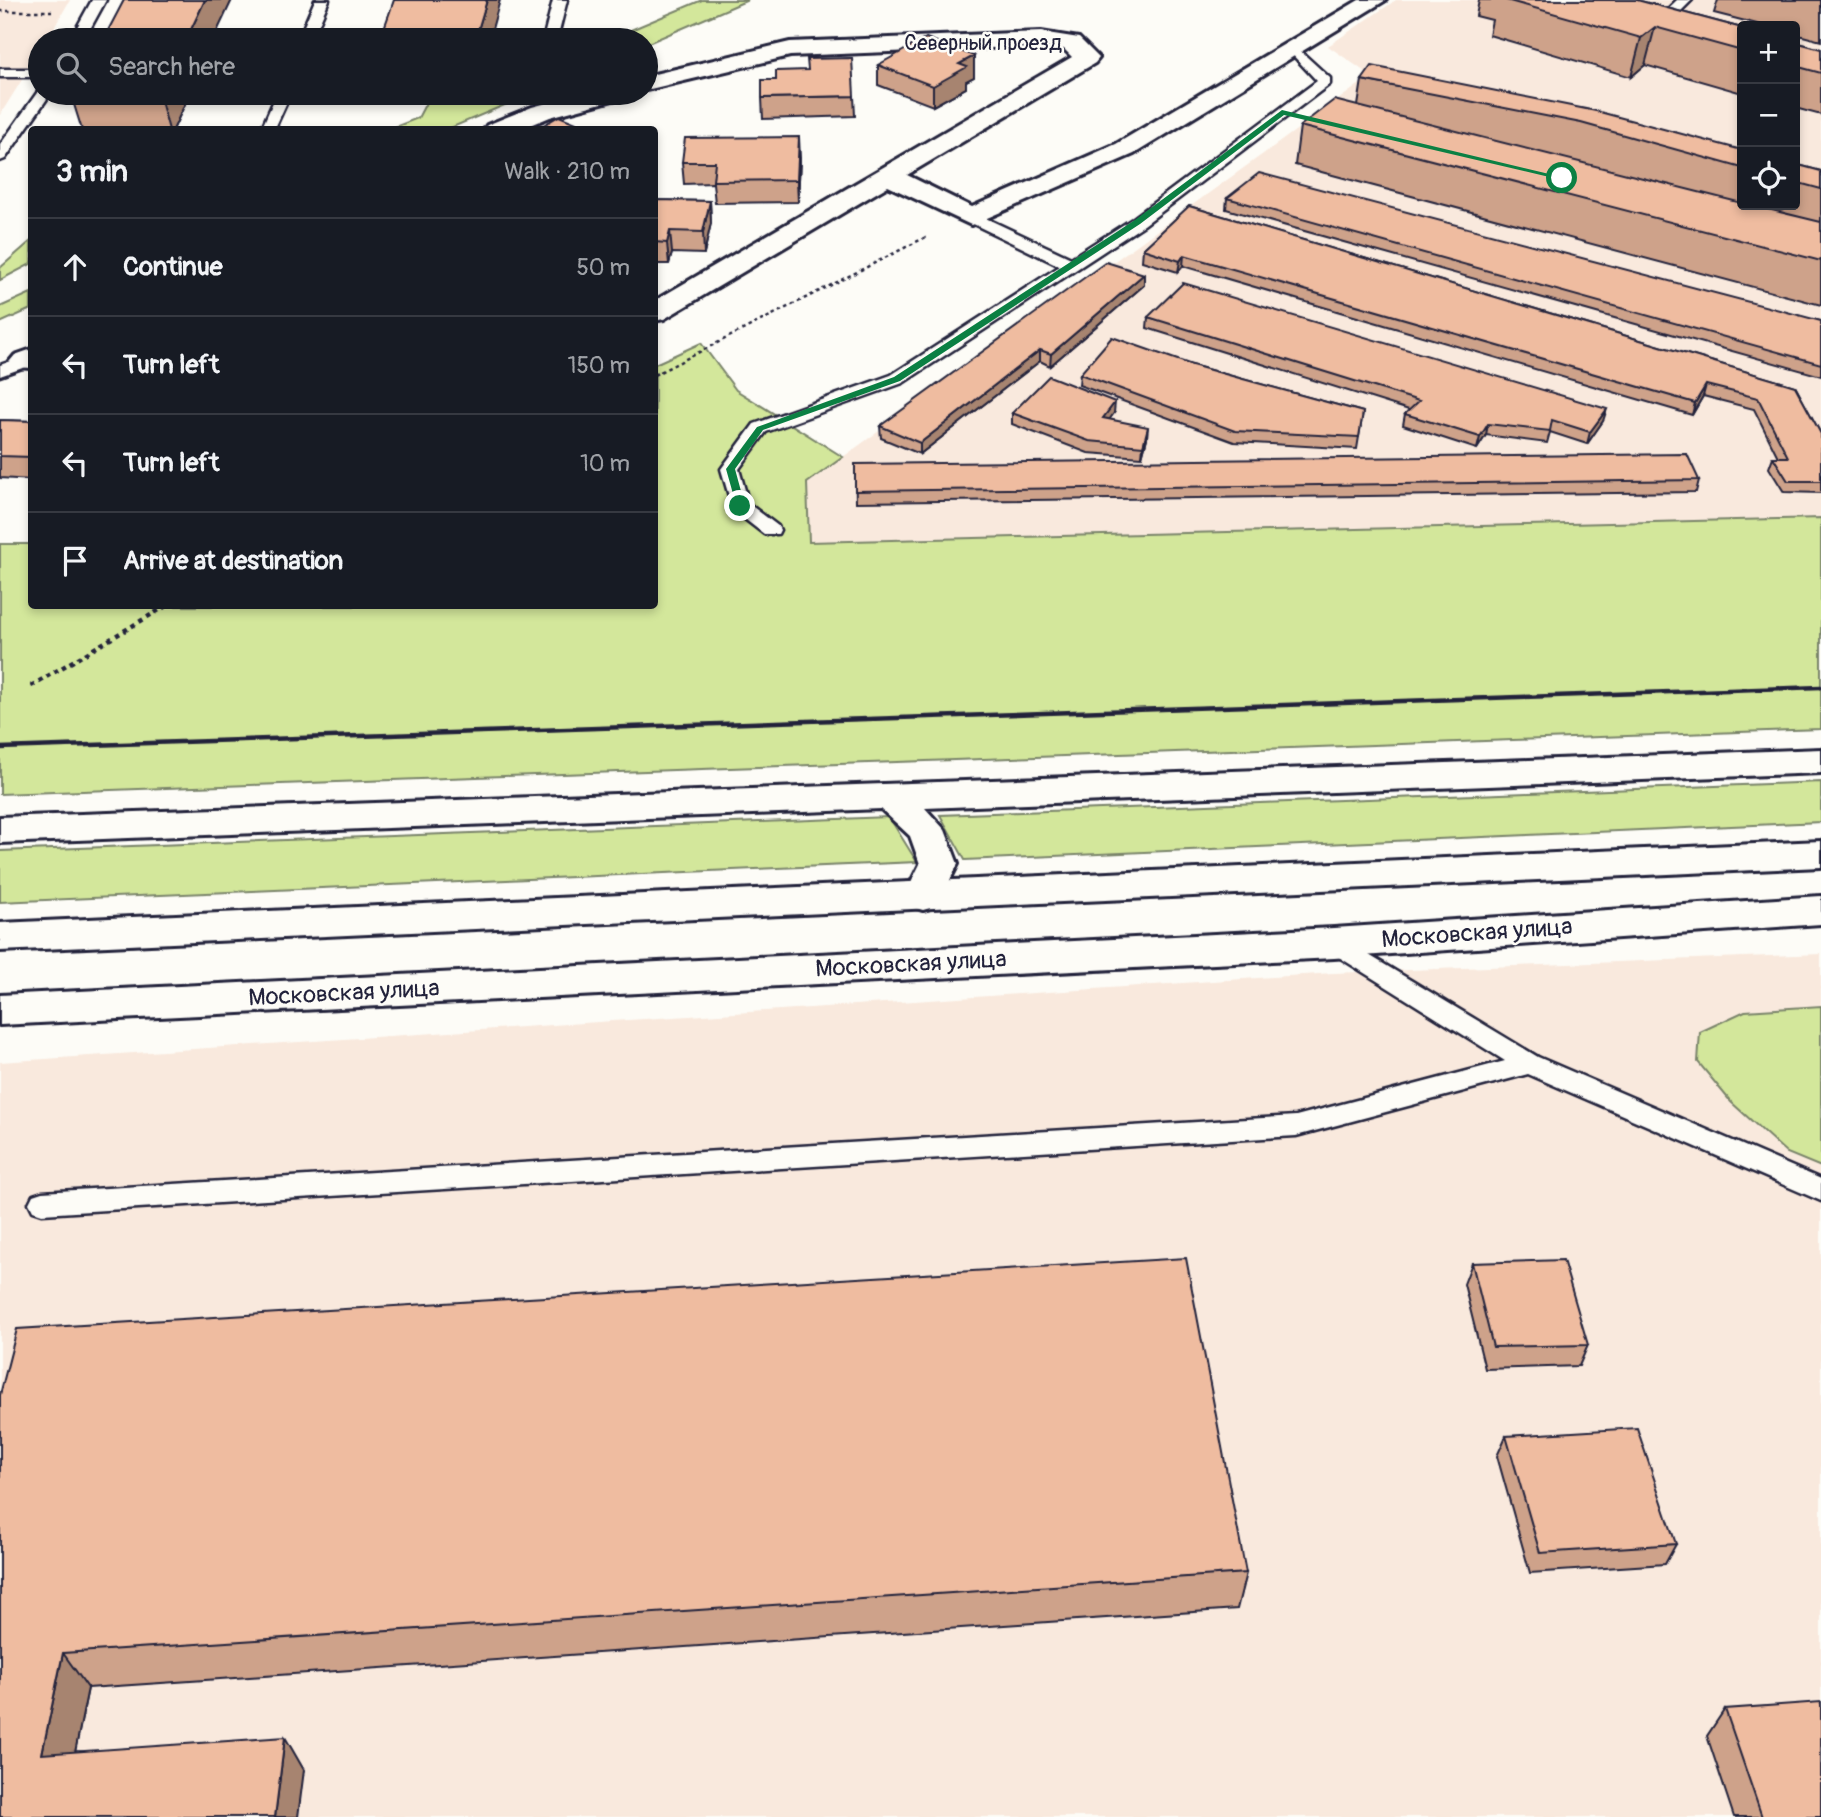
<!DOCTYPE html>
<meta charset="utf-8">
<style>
:root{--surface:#171b24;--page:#242831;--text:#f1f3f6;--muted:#9ea1a6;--line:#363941}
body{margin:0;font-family:Pangolin,sans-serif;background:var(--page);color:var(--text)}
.controls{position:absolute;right:21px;top:21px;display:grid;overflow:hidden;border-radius:7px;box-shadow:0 4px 10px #0003}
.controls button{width:63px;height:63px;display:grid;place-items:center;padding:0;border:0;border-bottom:2px solid var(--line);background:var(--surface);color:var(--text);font:35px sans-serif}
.stop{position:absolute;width:21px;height:21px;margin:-16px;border:5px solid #0b8043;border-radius:50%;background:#fff}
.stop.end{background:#0b8043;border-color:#fff;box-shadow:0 2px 7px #0008}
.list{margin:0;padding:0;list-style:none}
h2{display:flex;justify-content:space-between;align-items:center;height:91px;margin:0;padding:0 28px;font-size:30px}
h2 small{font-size:23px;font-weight:400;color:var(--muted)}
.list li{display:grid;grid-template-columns:46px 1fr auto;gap:21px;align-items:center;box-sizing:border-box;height:98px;padding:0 28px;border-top:2px solid var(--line)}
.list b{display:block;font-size:26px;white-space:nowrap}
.list em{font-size:23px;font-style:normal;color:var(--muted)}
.icon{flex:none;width:38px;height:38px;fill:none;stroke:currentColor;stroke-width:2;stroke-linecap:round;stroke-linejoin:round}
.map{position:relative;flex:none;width:1821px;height:1817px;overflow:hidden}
.search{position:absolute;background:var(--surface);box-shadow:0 4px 10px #0003;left:28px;top:28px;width:630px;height:77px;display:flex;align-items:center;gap:18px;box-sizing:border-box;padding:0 24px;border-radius:38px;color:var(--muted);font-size:26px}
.panel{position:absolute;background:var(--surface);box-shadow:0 4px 10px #0003;left:28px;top:126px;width:630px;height:483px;border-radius:7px}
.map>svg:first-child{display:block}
</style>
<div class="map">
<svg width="1821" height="1817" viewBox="0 0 1821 1817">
<rect width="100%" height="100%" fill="#fdfcf7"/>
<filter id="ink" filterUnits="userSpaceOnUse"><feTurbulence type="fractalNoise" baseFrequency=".0143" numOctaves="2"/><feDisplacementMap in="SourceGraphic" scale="14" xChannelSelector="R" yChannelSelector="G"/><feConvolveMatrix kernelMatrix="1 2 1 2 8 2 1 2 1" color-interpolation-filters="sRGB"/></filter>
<g filter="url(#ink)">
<path fill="#f9e9dd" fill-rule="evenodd" d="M0,0H70L47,40H40V51L0,115Z
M1396,0H1821V518L809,542L807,483L1371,76L1328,46ZM1742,26H1795V205H1742Z
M1821,954V1817H0V1062L1333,973Z"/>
<path fill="#d3e79b" stroke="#7a846b" stroke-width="2" d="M702,0H748L646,44V40H607Z
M484,93H533L448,129H390L418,118L428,99C447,95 468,99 484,93Z
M31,241V264L0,280V268Z
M31,293V309L0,323V307Z
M701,343L736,390L843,457L807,483L809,542L1821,518V729L0,794V544H31L32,606H654L655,364Z
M1821,782V822L965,860L940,815Z
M889,817L917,862L0,902V851Z
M1821,1006V1167L1787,1153L1731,1102L1698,1062L1700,1032L1745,1011Z"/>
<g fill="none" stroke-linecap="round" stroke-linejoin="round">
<defs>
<path id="service" d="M92,0H106L84,40H70Z
M315,0H329L312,40H298Z
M553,0H567L559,32L552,36L545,32Z
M1677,0H1692L1667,25L1671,28L1669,31L1652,30V24Z
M1295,46L1330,78V84L1144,225L903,383L766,432L739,469L749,504L778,526L780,530L778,534H764L733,510L721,469L754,424L891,375L1060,266L965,220V214H977L1071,258L1132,219L1317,81L1288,50Z
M0,69H40V77H0Z
M39,90L51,93L5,159L0,161V145Z
M277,93H291L275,128H265L263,125Z
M25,356L31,357V365L0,376V365Z
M1334,934L1538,1057L1821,1179V1201L1528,1074L1296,1136L42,1214L33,1211L29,1203L33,1195L42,1192L1296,1116L1505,1061L1326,949L1322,943L1326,937Z"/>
<path id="minor" d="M1359,0H1386L1134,154L971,225L888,186L664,319L654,321V301L1072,57L1064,49L1041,46L790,56L646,90V76L790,42L1041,32L1079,38L1099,58L1095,63L907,175L972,207L1116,144Z
M584,93H623L620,98L550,117L519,130H484L487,125L532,107Z
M32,349V368L15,367L10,361L15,355Z
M1821,749V773L925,808L945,830L958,864L937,906L923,910L909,906L904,896L920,864L910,836L881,809L0,843V817Z"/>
<path id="primary" d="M1821,841V867L0,951V923Z
M1821,896V924L1334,958L0,1025V995L1334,928Z"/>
</defs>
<use href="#service" stroke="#22223b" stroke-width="5"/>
<use href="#minor" stroke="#22223b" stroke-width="6"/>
<use href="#primary" stroke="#22223b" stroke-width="6"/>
<path stroke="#22223b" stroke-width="2.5" stroke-dasharray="3.5 3.5" stroke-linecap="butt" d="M0,11H52
M654,375L926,237"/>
<path stroke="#22223b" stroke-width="4.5" stroke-dasharray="4.5 4.5" stroke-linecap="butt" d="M31,686L166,606"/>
<use href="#service" fill="#fdfcf7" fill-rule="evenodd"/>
<use href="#minor" fill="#fdfcf7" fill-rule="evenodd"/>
<use href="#primary" fill="#fdfcf7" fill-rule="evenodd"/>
<path stroke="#22223b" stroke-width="4.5" d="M0,748L1821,687"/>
</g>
<path fill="#cea28a" stroke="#22223b" stroke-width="2" d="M1479,0H1637L1742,28V93L1645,65L1631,77L1489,35L1492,20L1476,16Z
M1718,0H1821V41L1795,34V26H1765L1714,13Z
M1795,42L1821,49V115L1795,108Z
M974,56V77L966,81V88L933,106L878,85V65Z
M1362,80L1742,150V205H1795V164L1821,171V305L1295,165L1300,126L1358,106Z
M190,93L173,130H82L72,98Z
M854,96L855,116L763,119L762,98Z
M800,158L798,202L715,203L713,183L684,184L682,162Z
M1227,198L1821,321V376L1226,209Z
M654,200L710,201L711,223L704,254L672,253L669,264H654Z
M1189,206L1795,386L1821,434V493L1784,492L1769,468L1773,457H1778L1754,409L1703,396L1692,415L1183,266L1178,272L1142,261L1143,249Z
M1144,274V285L1050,366L1040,361L920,454L881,438L880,426Z
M1148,317L1603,421L1587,444L1550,432L1547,443L1486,435L1477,449L1403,425L1405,414L1409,410L1147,328Z
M1192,365L1363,412L1357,449L1234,442L1079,385L1080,374Z
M1012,413H1114L1109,419L1147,438L1142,457L1088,453L1012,424Z
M0,420L32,421V480L0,478Z
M855,464L1699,480L1696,492L856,502Z
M1472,1263L1588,1345L1579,1366L1485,1369L1464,1284Z
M0,1395L1246,1573L1237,1609L88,1688L75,1751L304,1770L0,1817Z
M1506,1436L1676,1544L1665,1564L1530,1573L1497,1456Z
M1725,1709L1821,1817H1734L1707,1736Z"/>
<path fill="#a78470" stroke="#22223b" stroke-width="2" d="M205,0H232L213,40H186Z
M487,0H500L489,40H475Z
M1655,27L1645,65L1631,77L1641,38Z
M974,56V77L966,81V88L933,106V86L959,64Z
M162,93H190L173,130H169L160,97Z
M799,137L800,158L798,202L797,180Z
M710,201L711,223L704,254L703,232Z
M670,231L672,253L669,264L667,243Z
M1184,255L1183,266L1178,272L1180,261Z
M1144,274V285L1050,366L1051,354Z
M1040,350V361L920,454V443Z
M1706,385L1703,396L1692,415L1695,403Z
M1115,402L1114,413L1102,430L1103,418Z
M1607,409L1603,421L1587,444L1590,432Z
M1488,424L1486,435L1477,449L1480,437Z
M1148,427L1147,438L1142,457L1143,446Z
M63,1653L88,1688L68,1787L42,1754Z
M285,1737L304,1770L298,1817H275Z"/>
<path fill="#efbca0" stroke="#22223b" stroke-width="2" d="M124,0H205L186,40H103Z
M394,0H487L475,40H380Z
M1506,0H1637L1742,28V51L1655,27L1641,38Z
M926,38L974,56L959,64L967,67L933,86L878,65Z
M1795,42L1821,49V73L1795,66Z
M852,58L854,96L762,98V80H776V71L808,70L807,59Z
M1372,66L1596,111L1742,150V168L1581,123L1362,80Z
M75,93H162L160,97L72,98Z
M1334,100L1742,203V205H1751L1821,222V261L1300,126Z
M559,116L593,130H535Z
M799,137L797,180L713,181L715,162H682L685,138Z
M1795,164L1821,171V189L1795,182Z
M1259,173L1821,321V364L1227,198Z
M654,200L710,201L703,232L670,231L667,243L654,242Z
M1189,206L1795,386L1821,434V481H1788L1773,457H1788L1758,398L1706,385L1695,403L1184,255L1180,261L1143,249Z
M1106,262L1144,274L1051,354L1040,350L920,443L880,426Z
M1183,283L1607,409L1590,432L1552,420L1550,431L1488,424L1480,437L1405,414L1419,401L1148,317Z
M1112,337L1192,365L1363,412L1359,437L1235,431L1080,374Z
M1049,376L1115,402L1103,418L1148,427L1143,446L1089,441L1012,413Z
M0,420L32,421V457L0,456Z
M1687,454L1699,480L855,491V464Z
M1186,1258L1246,1573L63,1653L42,1754L285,1737L275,1817H0V1395L17,1329Z
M1563,1260L1588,1345L1493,1347L1472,1263Z
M1637,1428L1676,1544L1540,1553L1506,1436Z
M1821,1702V1817H1762L1725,1709Z"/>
</g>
<path fill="#0b8043" d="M1282,110L1566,178L1562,180L1284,115L1140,224L900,381L763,430L735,469L745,506L737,508L726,469L757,427L894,377L1135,220Z"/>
<g text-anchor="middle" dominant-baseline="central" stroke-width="5" stroke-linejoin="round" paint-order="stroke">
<g font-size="21" fill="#22223b" stroke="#fdfcf7">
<text x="983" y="43">Северный проезд</text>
</g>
<g font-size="24" fill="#22223b" stroke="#fdfcf7">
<text transform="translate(1477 933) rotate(-4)">Московская улица</text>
<text transform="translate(911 964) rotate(-3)">Московская улица</text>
<text transform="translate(344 993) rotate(-3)">Московская улица</text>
</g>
</g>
</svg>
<div class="controls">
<button>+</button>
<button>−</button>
<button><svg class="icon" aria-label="locate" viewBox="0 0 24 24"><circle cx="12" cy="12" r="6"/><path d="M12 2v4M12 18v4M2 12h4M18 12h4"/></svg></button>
</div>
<div class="stop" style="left:1562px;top:178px"></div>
<div class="stop end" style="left:740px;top:506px"></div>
<div class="search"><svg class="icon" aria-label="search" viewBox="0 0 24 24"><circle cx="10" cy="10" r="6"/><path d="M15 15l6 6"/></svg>Search here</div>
<section class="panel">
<h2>3 min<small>Walk · 210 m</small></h2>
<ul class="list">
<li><svg class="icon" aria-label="ahead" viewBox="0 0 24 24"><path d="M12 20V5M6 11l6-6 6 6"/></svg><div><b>Continue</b></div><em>50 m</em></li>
<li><svg class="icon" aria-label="left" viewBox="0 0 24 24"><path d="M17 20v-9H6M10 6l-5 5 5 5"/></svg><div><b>Turn left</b></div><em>150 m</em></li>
<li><svg class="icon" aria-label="left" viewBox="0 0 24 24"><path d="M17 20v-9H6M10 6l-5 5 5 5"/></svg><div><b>Turn left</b></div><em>10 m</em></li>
<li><svg class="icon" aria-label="arrive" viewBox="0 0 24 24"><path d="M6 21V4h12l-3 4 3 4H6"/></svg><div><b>Arrive at destination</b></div></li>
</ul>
</section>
</div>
